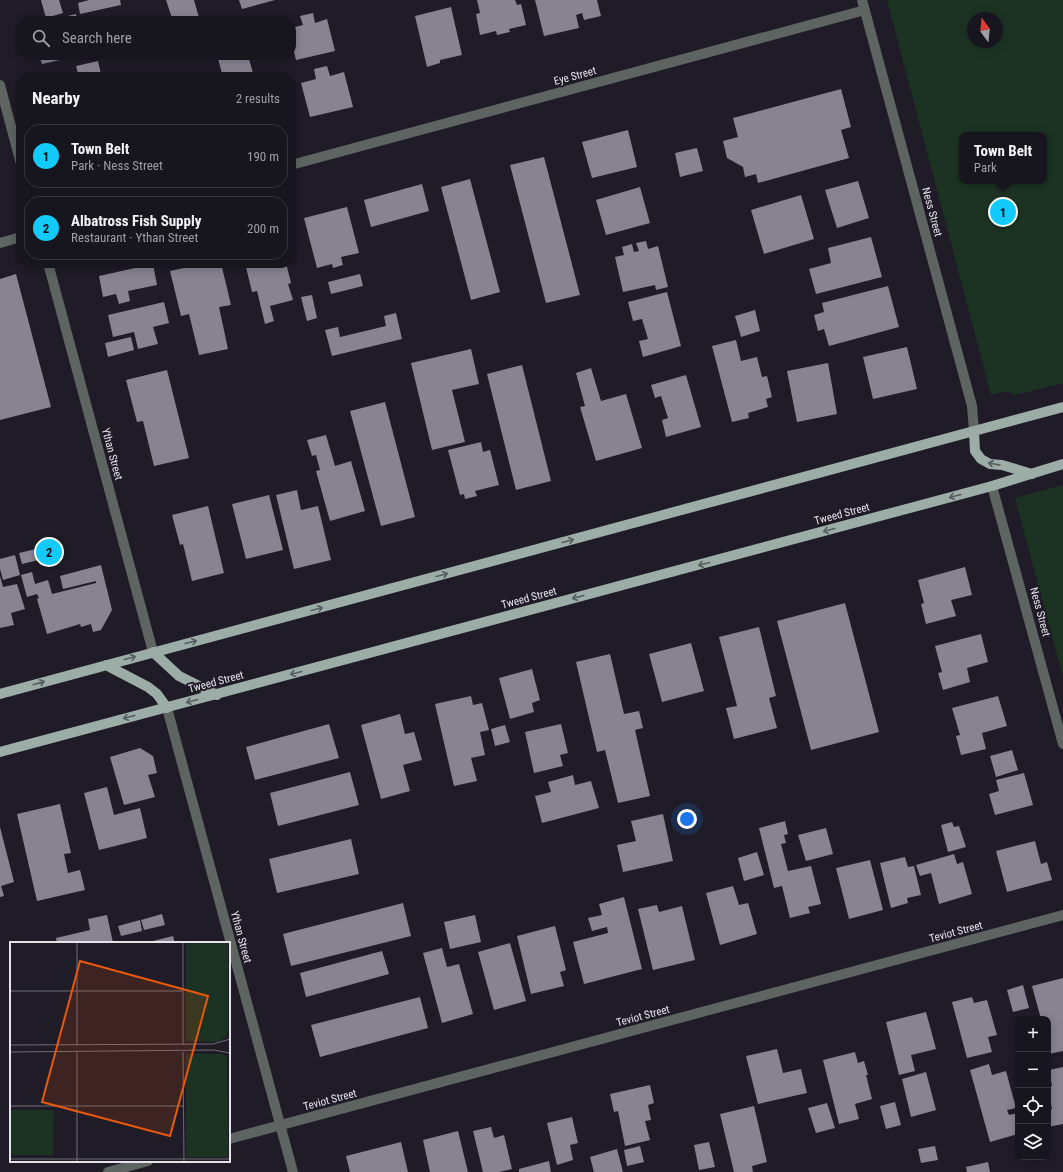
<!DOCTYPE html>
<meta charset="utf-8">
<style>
:root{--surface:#17151d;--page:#24222a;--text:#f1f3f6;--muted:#9e9fa4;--line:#36343b;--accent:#12cafb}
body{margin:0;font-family:"Roboto Condensed",sans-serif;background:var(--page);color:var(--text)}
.controls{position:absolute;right:12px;bottom:12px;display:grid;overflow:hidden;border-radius:8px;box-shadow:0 2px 10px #0003}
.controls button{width:36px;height:36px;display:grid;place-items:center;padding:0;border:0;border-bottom:1px solid var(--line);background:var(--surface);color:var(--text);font:20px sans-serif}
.compass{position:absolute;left:967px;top:12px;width:36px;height:36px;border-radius:50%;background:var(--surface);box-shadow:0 2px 10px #0003;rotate:345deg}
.you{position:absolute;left:687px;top:819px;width:14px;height:14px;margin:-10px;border:3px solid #fff;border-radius:50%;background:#1a73e8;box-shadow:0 0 0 6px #1a73e833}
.badge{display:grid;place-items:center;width:26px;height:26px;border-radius:50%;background:var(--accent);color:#111;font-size:13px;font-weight:700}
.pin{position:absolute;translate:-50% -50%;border:2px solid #fff;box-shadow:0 1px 4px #0006}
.popup{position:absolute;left:959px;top:132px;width:88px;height:52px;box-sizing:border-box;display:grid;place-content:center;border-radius:8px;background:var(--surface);filter:drop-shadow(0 1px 3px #0005);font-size:13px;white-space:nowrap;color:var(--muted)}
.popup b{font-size:15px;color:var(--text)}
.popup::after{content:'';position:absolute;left:50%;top:100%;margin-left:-8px;border:8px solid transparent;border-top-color:var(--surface)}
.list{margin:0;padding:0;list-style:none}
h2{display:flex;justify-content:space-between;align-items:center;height:52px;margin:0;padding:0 16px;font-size:17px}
h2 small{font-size:13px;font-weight:400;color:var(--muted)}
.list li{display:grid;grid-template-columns:26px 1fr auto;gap:12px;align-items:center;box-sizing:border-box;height:64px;margin:0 8px 8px;padding:0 8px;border:1px solid var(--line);border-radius:16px}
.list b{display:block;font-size:15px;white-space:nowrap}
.list p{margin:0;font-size:13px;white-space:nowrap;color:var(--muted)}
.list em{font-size:13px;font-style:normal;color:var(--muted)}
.icon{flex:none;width:22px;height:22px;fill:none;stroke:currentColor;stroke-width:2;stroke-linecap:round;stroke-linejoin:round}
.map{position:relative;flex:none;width:1063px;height:1172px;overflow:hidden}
.search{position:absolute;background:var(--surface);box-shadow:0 2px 10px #0003;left:16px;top:16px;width:280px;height:44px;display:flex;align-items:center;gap:10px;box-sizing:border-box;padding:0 14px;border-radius:16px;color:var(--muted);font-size:15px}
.panel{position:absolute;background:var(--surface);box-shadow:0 2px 10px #0003;left:16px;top:72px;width:280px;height:196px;border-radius:16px}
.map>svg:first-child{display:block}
</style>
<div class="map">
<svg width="1063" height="1172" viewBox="0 0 1063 1172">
<rect width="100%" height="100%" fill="#1f1c27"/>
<path fill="#1c3323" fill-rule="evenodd" d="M887,0H1063V383L1015,395L1006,391L991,395ZM973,18H997V42H973ZM962,135H1044V181H962Z
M1063,485V677L1015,498Z"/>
<path fill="#878391" d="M41,0H59L63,13L46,18Z
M89,0H120L121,5L80,14L78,3Z
M166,0H194L200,21H173Z
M239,0H275L242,9Z
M477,0H515L517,5L521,4L526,25L509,29L510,32L497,35L496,31L480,35L476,14L480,13Z
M535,0H597L601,16L584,20L582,13L576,15L579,28L544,36Z
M451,7L462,55L440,60V63L427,67L415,16Z
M313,13L315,23L327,19L335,51L296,60L291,40V28L303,25L300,16Z
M76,14L77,21H60L59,18Z
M39,55H78V56L42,64Z
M217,55H248L254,77H223Z
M98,61L101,74L107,73L108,77H79L76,66Z
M327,66L330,76L344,72L353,107L310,117L301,83L316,79L314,69Z
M137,72L138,77H117V76Z
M162,72L163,77H141V76Z
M841,89L851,127L841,130L849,158L758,183L756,174L745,177L743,167L727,158L723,141L738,137L733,118Z
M628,130L637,167L592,178L582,142Z
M697,148L703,171L680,177L675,153Z
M544,157L580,295L546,303L510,165Z
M470,179L500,292L471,300L441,187Z
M858,181L869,218L837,228L825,190Z
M422,184L429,211L371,227L364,200Z
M640,187L650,223L606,235L596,200Z
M801,195L814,239L764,254L751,210Z
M347,207L359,253L341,257L343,265L333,268L332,264L317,268L304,218Z
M871,237L882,277L816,294L809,269L831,263L828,248Z
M646,241L648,249L658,246L668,287L656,290L655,285L623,292L615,257L624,255L622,247L632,244L634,252L639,251L636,243Z
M207,263H221L231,305L219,307L228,349L199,355L189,314L181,316L170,271Z
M245,263H286L291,283L288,284L293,300L270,306L274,321L265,324L257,291L252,292Z
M153,264L157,285L128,291L130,301L119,304L116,294L103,297L99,276Z
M16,274L51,407L0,420V279Z
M360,274L363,286L331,294L328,282Z
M888,286L899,327L829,346L824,329L818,331L814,315L824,312L822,303Z
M667,292L681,346L643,357L639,341L648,339L642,319L633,321L628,302Z
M312,295L317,318L307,321L301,297Z
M164,302L169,323L153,327L158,344L138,349L134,332L113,337L108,315Z
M755,310L760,331L741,337L735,316Z
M396,313L402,339L332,356L325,330L338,327L340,337L386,326L384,316Z
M131,337L134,350L108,357L105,343Z
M736,340L741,361L757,357L762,377L767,376L772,397L766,399L768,407L748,413L749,418L732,422L712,346Z
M907,347L917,389L873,399L863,357Z
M471,349L479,384L452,390L465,442L432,450L411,363Z
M828,363L837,414L797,422L787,371Z
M522,365L551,481L516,490L487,374Z
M591,368L601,401L626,394L642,448L596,461L580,407L585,406L576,373Z
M167,370L189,458L154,466L143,421L137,422L126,380Z
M686,375L701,427L666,437L662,420L668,418L661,396L655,398L651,385Z
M385,402L415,517L381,526L350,411Z
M326,435L335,466L351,461L365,511L330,521L316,471L320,470L316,455L312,456L307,440Z
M481,442L483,452L490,450L499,485L475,491L477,496L465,499L464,494L460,495L448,450Z
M297,490L301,510L318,506L331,560L294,569L276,495Z
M269,495L283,550L246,559L232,504Z
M208,506L224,573L192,581L183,544L180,545L172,515Z
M36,549L39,560L22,564L19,553Z
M15,555L20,575L3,580L0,569V559Z
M101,565L112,610L101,630L93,632L91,624L81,627L80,624L47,634L37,599L39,598L37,594L27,597L21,575L32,572L35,584L48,580L52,594L96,583V581L63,589L60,576Z
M965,567L972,595L951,600L956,616L926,624L921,604L924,603L918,580Z
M0,576L3,587L17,584L25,609L11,613L14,625L0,628Z
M845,603L879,732L811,750L777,621Z
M759,627L776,696L769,698L777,728L734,739L726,708L737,706L719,637Z
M981,634L988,662L967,668L970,682L943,690L938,673L942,672L935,646Z
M691,643L704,691L662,702L649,654Z
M610,654L624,714L639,711L643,728L635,730L650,796L618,803L605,750L597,752L576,662Z
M532,669L540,700L532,703L534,712L510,719L499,678Z
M471,696L473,705L482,703L489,730L480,732L485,755L471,758L477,781L454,786L435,704Z
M998,696L1007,726L982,733L986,749L961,755L956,736L960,735L952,708Z
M400,714L405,734L414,732L422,760L403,765L410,791L381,799L361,725Z
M329,724L339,758L255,780L246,747Z
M561,724L568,753L560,755L563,766L534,773L525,732Z
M505,725L510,742L495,746L491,729Z
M140,748L153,756L157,773L148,775L155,797L124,805L110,757Z
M1012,750L1018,770L996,777L990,756Z
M350,772L359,805L278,826L270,793Z
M1024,773L1033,805L995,815L989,794L999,791L996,780Z
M573,775L575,785L591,781L599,808L542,823L535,796L551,792L548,782Z
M107,787L114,815L140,808L147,838L99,850L84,793Z
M60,804L71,853L64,854L68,873L80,870L85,890L37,901L17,814Z
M663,814L673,861L623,872L617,845L636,841L631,821Z
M785,821L788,834L784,835L786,843L781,844L788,871L811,866L821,904L808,907L810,913L790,918L782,886L774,888L759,828Z
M952,822L954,827L959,826L966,847L948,852L941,825Z
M0,827L14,882L1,886L4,896L0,897Z
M826,828L833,854L806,861L798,835Z
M351,839L359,874L277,893L269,859Z
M1035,841L1041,864L1047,862L1052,880L1007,892L996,851Z
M757,852L764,875L744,881L738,858Z
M954,854L957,864L963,862L972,894L939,904L931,873L920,876L916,865Z
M905,857L908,867L914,866L921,895L907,898L908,903L891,908L880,863Z
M870,860L883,910L849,919L836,868Z
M733,886L739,905L748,903L757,934L720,945L706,893Z
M624,897L642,969L584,984L573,942L608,933L607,927L592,931L588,918L602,915L599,904Z
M403,903L411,936L291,966L283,934Z
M657,905L659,912L682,906L695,960L653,970L638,909Z
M162,914L165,925L144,930L141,920Z
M107,915L113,943H57L56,938L90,930L88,919Z
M475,915L481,942L450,949L444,922Z
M140,920L142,931L121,936L118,926Z
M555,926L566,970L560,972L564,986L531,994L517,936Z
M173,936L175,943H149V942Z
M510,943L526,1001L494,1010L478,952Z
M442,948L447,967L459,964L473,1014L442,1023L423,953Z
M382,951L389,974L306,997L300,973Z
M1063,978V1051L1049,1054L1048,1049V1019H1041L1032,986Z
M1023,985L1029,1008L1013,1012L1007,990Z
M420,997L428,1028L320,1057L311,1025Z
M972,997L974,1003L987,1000L997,1035L988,1037L992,1052L967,1058L952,1002Z
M926,1012L936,1049L911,1055L915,1071L899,1075L886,1022Z
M777,1049L783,1073L801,1069L807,1093L758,1104L746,1056Z
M855,1052L858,1063L864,1061L868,1075H866L872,1099L855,1104L859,1119L839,1124L823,1060Z
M989,1064L992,1075L1006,1071L1016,1108L1007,1110L1009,1115L1018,1113V1134L990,1142L970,1070Z
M1063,1067V1124L1048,1127V1109H1052L1048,1088V1087L1052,1086L1049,1070Z
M926,1072L936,1110L911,1117L902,1079Z
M650,1085L654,1103L648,1105L651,1120L645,1121L650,1140L625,1146L618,1111L614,1112L610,1094Z
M895,1102L901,1125L886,1129L880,1106Z
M827,1103L835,1128L816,1133L808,1108Z
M754,1106L767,1162L752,1166L753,1172H734L720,1114Z
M572,1117L578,1143L570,1145L573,1160L557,1165L547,1123Z
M491,1127L494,1138L504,1135L512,1169L499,1172H483L473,1131Z
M458,1131L468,1172H430L423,1140Z
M401,1142L408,1172H350L346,1156Z
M709,1142L715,1167L699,1170L694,1145Z
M640,1146L644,1162L627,1166L624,1150Z
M935,1146L938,1160L921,1163L918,1149Z
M617,1149L623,1172H594L590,1157Z
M549,1161L551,1172H519V1169Z
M988,1162L990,1172H967L966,1167Z"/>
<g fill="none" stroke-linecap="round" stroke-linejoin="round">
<path stroke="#5d6462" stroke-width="10" d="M862,0L972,406L974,431
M0,85L21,164
M291,165L865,10
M0,243L21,237
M48,263L153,652
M992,486L1063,744
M167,708L293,1172
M229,1139L1063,915
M108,1172L148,1161"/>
<path stroke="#9caca6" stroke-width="10" d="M974,431L975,451L981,459L990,464L1002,465L1032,474
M153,652L179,676L217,695
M106,665L148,687L157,694L167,708
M0,694L1063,407
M0,752L910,508L992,486L1063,464"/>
</g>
<defs><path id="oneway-shaft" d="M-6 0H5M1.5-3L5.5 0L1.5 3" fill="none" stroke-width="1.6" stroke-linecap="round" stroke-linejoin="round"/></defs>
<g stroke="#575d60">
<use href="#oneway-shaft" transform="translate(994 464) rotate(-169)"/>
<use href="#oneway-shaft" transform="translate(955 496) rotate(165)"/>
<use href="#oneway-shaft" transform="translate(829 530) rotate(165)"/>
<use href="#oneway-shaft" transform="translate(568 541) rotate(-15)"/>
<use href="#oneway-shaft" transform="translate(704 564) rotate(165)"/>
<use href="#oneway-shaft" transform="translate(442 575) rotate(-15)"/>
<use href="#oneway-shaft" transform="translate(578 597) rotate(165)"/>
<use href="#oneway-shaft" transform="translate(317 609) rotate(-15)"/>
<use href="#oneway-shaft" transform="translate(191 642) rotate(-14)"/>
<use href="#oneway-shaft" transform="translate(130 658) rotate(-15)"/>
<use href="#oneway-shaft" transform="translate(296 673) rotate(165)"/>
<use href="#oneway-shaft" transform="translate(39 683) rotate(-16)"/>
<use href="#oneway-shaft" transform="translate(192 701) rotate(165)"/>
<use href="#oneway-shaft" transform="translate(129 717) rotate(166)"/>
</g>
<g text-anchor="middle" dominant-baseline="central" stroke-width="4" stroke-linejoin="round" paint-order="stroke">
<g font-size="11" fill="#e6e3eb" stroke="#1f1c27">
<text transform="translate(575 76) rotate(-15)">Eye Street</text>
<text transform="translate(932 212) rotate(75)">Ness Street</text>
<text transform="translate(112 454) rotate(75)">Ythan Street</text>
<text transform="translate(842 514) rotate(-15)">Tweed Street</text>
<text transform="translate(529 598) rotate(-15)">Tweed Street</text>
<text transform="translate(1040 612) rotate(75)">Ness Street</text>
<text transform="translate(216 682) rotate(-15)">Tweed Street</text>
<text transform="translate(956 932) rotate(-15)">Teviot Street</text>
<text transform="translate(241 937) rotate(75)">Ythan Street</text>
<text transform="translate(643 1016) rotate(-15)">Teviot Street</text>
<text transform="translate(330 1100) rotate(-15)">Teviot Street</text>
</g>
</g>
<g transform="translate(10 942)">
<rect width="220" height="220" fill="#1f1c27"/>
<path d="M176,0H218V88L216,94L208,100L176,99ZM176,112H213L217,116L218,215H176ZM0,168H44L43,213H0Z" fill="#1c3323"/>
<path fill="none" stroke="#6f6c75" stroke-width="1" d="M67,0V103M0,49H173M0,103L203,102L220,97M173,103V0M0,110L204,108L220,111M67,110V220M173,110L174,220M0,164H174M0,217H220"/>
<path fill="#e8590c" fill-opacity="0.15" stroke="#e8590c" stroke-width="2" d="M70,19L198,54L160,194L32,160Z"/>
<rect width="220" height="220" fill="none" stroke="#e6e3eb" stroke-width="2"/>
</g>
</svg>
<div class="controls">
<button>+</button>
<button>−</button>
<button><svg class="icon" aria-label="locate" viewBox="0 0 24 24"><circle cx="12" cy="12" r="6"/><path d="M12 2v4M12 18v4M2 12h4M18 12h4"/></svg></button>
<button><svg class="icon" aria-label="layers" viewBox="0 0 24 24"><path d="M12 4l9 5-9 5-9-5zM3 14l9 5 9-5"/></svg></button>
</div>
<svg class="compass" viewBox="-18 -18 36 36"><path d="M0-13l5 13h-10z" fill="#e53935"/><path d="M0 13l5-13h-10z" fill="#9e9fa4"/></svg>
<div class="you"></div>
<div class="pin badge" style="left:1003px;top:212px">1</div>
<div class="popup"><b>Town Belt</b>Park</div>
<div class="pin badge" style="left:49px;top:552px">2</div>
<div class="search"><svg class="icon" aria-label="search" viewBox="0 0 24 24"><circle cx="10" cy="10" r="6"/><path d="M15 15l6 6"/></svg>Search here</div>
<section class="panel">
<h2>Nearby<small>2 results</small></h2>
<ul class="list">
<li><span class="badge">1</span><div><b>Town Belt</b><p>Park · Ness Street</p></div><em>190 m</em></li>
<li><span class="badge">2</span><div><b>Albatross Fish Supply</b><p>Restaurant · Ythan Street</p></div><em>200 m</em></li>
</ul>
</section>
</div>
